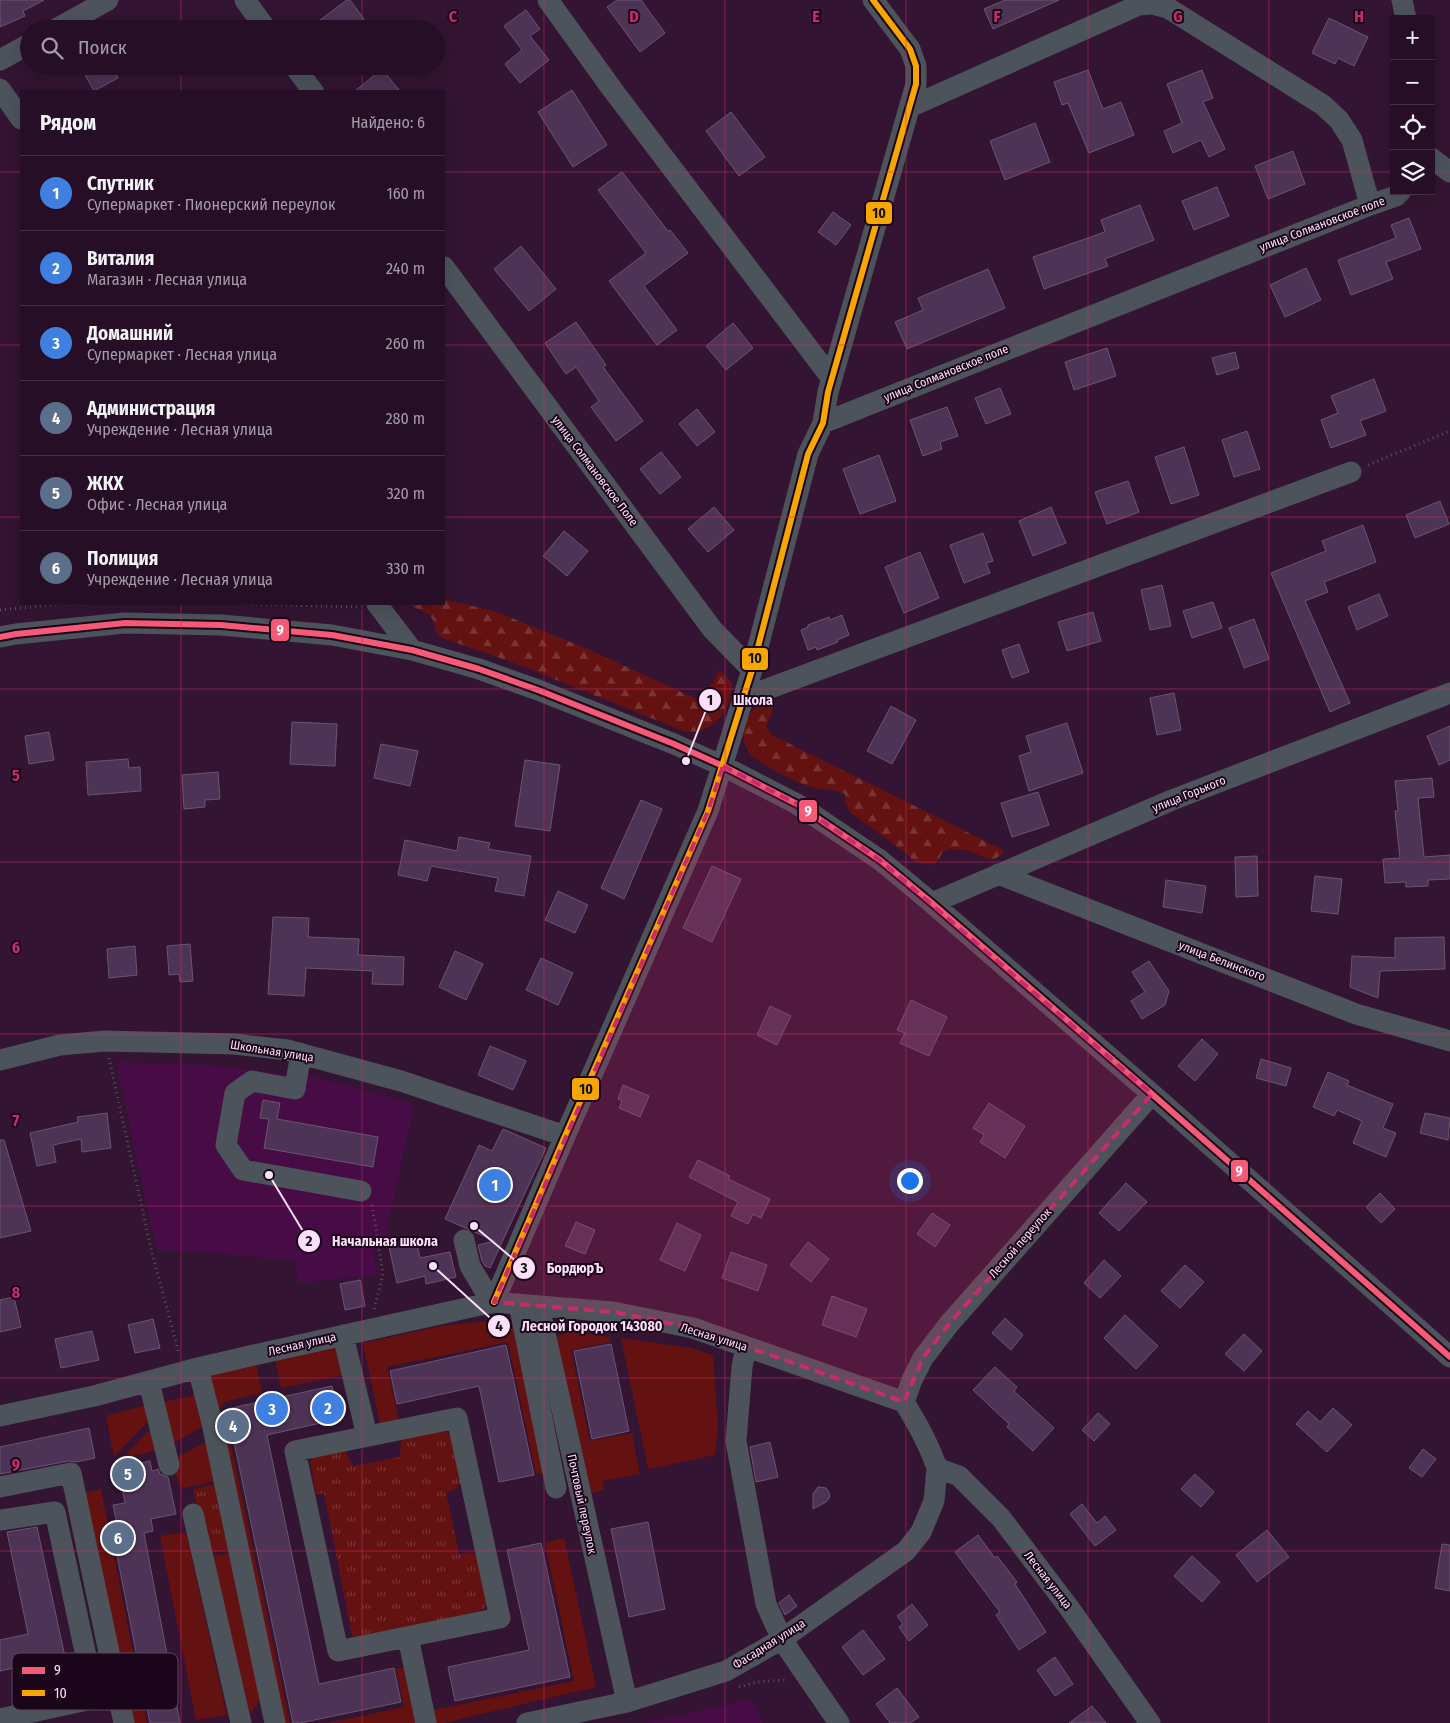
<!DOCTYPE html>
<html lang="ru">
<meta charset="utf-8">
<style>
:root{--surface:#260f26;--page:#321d32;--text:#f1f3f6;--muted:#a49ca7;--line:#422f43;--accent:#db2777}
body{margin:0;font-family:"Fira Sans Condensed",sans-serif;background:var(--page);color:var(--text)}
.controls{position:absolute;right:15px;top:15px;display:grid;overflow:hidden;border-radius:0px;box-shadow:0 5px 20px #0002}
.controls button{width:45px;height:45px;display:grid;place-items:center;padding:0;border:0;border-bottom:1px solid var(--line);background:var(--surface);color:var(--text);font:25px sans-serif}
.you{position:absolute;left:909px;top:1180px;width:18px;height:18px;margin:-12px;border:4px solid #fff;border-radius:50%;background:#1a73e8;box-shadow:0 0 0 8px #1a73e833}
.badge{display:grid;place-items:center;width:32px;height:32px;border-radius:50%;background:var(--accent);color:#fff;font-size:16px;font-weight:700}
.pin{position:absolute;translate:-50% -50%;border:2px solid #fff;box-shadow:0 1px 5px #0006}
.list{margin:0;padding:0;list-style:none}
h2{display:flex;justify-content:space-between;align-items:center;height:65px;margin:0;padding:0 20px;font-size:21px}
h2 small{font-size:16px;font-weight:400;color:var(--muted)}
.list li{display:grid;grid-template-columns:32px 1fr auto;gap:15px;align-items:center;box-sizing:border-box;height:75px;padding:0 20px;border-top:1px solid var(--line)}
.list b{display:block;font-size:19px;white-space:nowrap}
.list p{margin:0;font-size:16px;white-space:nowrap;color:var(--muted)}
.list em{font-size:16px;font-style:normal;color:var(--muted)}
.icon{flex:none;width:28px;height:28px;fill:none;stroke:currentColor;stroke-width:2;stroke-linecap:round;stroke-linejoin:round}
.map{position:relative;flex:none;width:1450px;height:1723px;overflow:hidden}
.search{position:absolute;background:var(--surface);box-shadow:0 5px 20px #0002;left:20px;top:20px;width:425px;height:55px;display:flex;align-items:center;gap:12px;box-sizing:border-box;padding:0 18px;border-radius:28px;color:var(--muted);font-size:19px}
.panel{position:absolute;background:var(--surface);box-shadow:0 5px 20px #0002;left:20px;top:90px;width:425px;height:515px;border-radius:0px}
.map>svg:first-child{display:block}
</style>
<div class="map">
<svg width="1450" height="1723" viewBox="0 0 1450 1723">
<defs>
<pattern id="forest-firs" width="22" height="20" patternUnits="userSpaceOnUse" patternTransform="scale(1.25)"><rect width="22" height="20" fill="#631211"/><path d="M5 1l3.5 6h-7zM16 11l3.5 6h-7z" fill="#7a3434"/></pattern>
<pattern id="park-tufts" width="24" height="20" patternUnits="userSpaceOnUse" patternTransform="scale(1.25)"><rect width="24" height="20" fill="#631211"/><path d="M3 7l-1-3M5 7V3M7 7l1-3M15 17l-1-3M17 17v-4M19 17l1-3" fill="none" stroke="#7a3434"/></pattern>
</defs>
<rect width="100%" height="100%" fill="#331432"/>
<path fill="#470c46" d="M116,1062L207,1065L287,1074H306L414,1104L388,1224L389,1247L373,1249L377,1275L299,1283L294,1260L156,1249Z
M751,1699L763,1723H646Z"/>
<path fill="#631211" d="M505,1319L512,1322L544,1473L536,1474L508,1342L387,1367L399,1421L380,1425L363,1343L441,1326Z
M569,1332L610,1337L611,1342L571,1350L590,1441L632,1433L640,1474L603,1481L604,1490L587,1494L554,1338Z
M621,1338L691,1348L713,1355L718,1426L715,1455L648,1469Z
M338,1344L344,1375L281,1388L275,1359Z
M256,1363L262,1393L225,1402L216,1414L207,1374Z
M200,1394L207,1424L167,1447L158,1403Z
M152,1403L154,1415L114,1457L106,1416Z
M156,1423L162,1449L122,1459Z
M211,1439L220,1480L180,1489L172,1460Z
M231,1445L290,1723H281L222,1446Z
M101,1489L147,1723H133L85,1493Z
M186,1532L227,1715L196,1720L160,1536Z
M564,1538L596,1687L444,1723H436L433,1710L574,1681L545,1543Z
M235,1551L265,1691L245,1723L206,1558Z
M406,1667L418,1723H327L404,1707L396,1669Z"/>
<path fill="url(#forest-firs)" d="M444,599L497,612L590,650L703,702L719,670L732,682C733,709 712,737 683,731L517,664L442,638L436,631L434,622L430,615L407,604H444Z
M764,702L773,703L772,712L766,728L772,735L1005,851L998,857L990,860L966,850L949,849L942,853L938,861L931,865L915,862L908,855L850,812L846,803L845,794C834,788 823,791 812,787C799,784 764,766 753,757C746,750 742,738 744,729C746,717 753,707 764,702Z"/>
<path fill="url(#park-tufts)" d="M444,1431L449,1434L453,1439L461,1482L454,1490L446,1492L459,1554L472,1552L478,1557L488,1602L483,1610L479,1611L358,1640L355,1638L352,1635L324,1493L316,1494L310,1463L312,1458L344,1449L353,1466L400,1457L401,1438Z
M217,1484L231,1549L208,1554L193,1489Z"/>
<path fill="#4d3355" stroke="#6b5571" d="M0,0H44L23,11L25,16L0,27Z
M347,0H350L371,29H308Z
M617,0H641L665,33L640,52L607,7Z
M1005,0H1059L993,29L984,9Z
M526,10L540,29L530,36L549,60L520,83L505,64L522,50L504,26Z
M1329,18L1368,37L1354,66L1338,58L1335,64L1312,53Z
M80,66H111L118,78L94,91Z
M382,69L400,91H355Z
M1088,70L1103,109L1121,102L1134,135L1089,153L1068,103L1062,105L1054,82Z
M1202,70L1213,98L1203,102L1225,149L1209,157L1201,140L1173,153L1164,131L1182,123L1167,84Z
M572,90L607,145L573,167L538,112Z
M731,112L765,157L739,176L706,131Z
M1035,123L1050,162L1005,180L990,141Z
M1293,151L1305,184L1268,199L1255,166Z
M622,172L668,231L670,230L688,253L644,286L677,330L657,345L609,281L646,253L598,190Z
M1217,187L1229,216L1194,230L1182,201Z
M1140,205L1154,240L1105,259L1108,266L1044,289L1033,257L1105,232L1101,220Z
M833,212L851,225L836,245L818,232Z
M1409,218L1421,249L1386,262L1393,279L1351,295L1338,260L1396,238L1391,225Z
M521,246L556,289L529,311L494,269Z
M1306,268L1321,300L1285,317L1270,285Z
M988,269L1005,308L907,349L895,322L923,310L918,298Z
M576,322L606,365L603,367L643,421L616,441L591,407L599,401L576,367L566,374L545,343Z
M733,323L753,348L726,370L706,346Z
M1107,348L1116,376L1074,390L1065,362Z
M1235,352L1239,368L1217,375L1212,358Z
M1374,379L1386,411L1360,421L1366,435L1331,448L1321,420L1338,413L1331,396Z
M1000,388L1011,414L986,424L975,398Z
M947,407L958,436L940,442L942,449L923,456L910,420Z
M697,409L715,432L697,446L679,424Z
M1247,431L1260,469L1234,477L1222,440Z
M1184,447L1199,495L1171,504L1155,457Z
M661,452L681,477L660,494L640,469Z
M879,455L896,501L860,514L843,469Z
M1128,481L1139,512L1107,524L1095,492Z
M1440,501L1449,524L1415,538L1406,515Z
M714,507L734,530L708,552L688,529Z
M1051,507L1066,543L1033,556L1019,521Z
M1363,525L1376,562L1324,582L1328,592L1305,601L1350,703L1330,712L1271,573L1326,551L1322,541Z
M564,531L588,551L567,576L543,556Z
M983,533L993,561L986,563L990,573L964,583L950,545Z
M920,552L939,598L904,613L885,567Z
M1162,585L1171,626L1150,630L1141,590Z
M1379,594L1388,616L1357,630L1348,607Z
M1213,602L1222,628L1192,638L1183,611Z
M1093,612L1101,641L1067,651L1058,622Z
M842,615L849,635L837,640L838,642L817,650L816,647L808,650L801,630L808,627V625L829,617L830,620Z
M1254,619L1269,659L1244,668L1229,628Z
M1019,644L1029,672L1012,678L1002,650Z
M1174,693L1181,730L1157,735L1150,698Z
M891,706L916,720L892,764L867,751Z
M292,722L337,724L335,766L290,764Z
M1067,723L1083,773L1029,791L1019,756L1031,752L1026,736Z
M1450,726V760L1439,765L1427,736Z
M49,732L54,760L29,764L25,736Z
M381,744L418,751L410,786L374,778Z
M128,759L129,768L140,767L141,791L88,795L86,762Z
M525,760L560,765L550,831L515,826Z
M218,772L220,799L205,800V807L184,809L182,775Z
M1432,778L1434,797L1418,798L1424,857L1450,855V879L1428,880V886L1406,887V882L1385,883L1383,859L1400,858L1395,811H1398L1395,781Z
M1038,792L1049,825L1012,837L1001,803Z
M641,800L662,809L624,899L601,888Z
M459,837L490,843L488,849L531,856L524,896L495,891L498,878L431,866L427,881L398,875L405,840L457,851Z
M1257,856L1258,896L1236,897L1235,857Z
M712,866L741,879L712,942L683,928Z
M1315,876L1342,879L1338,914L1311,911Z
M1166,880L1206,886L1202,913L1163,907Z
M558,891L588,905L575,933L545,920Z
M273,917L309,918L308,937L359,939L358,955L404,957L403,985L372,984L373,971L306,968L304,996L268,994Z
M1444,937L1445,969L1380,971L1378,998L1350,987L1352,956L1395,958V938Z
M190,944L193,981L180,982L179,974L169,975L167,946Z
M135,946L137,975L109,978L107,949Z
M455,951L483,964L466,1000L439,987Z
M541,958L573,973L558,1005L526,990Z
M1149,961L1169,991L1165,1005L1142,1019L1131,1001L1145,992L1132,972Z
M911,1000L947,1017L929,1056L900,1043L905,1033L897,1030Z
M770,1006L791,1016L777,1045L757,1035Z
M1202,1039L1218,1054L1195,1081L1178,1066Z
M490,1046L526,1061L513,1090L478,1075Z
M1261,1059L1291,1068L1286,1086L1256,1078Z
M1328,1072L1349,1081L1347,1085L1393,1104L1383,1128L1396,1133L1386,1157L1353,1143L1362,1121L1337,1110L1334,1116L1313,1107Z
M623,1085L649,1096L640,1117L619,1108L622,1101L618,1099Z
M263,1100L280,1103L277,1119L378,1137L373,1167L264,1148L269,1119L260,1118Z
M989,1103L1025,1126L1005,1158L980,1142L984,1135L973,1128Z
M107,1113L111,1148L82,1152L81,1139L53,1145L56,1162L37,1166L30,1133L78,1122L77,1117Z
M1425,1113L1450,1118L1448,1140L1420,1133Z
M503,1129L546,1148L490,1268L485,1266L482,1261L478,1245L495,1241L445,1219L479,1145L492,1151Z
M0,1140H4L31,1231L0,1238Z
M698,1160L730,1176L728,1179L770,1199L761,1218L753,1214L748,1224L731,1216L738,1202L689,1177Z
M1126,1183L1147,1202L1119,1231L1099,1213Z
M1380,1193L1395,1209L1381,1223L1366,1207Z
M932,1213L950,1225L935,1247L917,1234Z
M576,1222L595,1230L585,1254L565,1246Z
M677,1223L701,1235L685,1271L660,1260Z
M416,1240L420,1258L450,1252L456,1277L426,1284L425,1276L397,1283L389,1247Z
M808,1242L829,1259L811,1282L790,1265Z
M731,1252L767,1265L758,1291L722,1278Z
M1104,1260L1121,1276L1100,1298L1084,1283Z
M1185,1265L1204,1282L1180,1308L1161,1291Z
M360,1280L365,1306L345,1310L340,1284Z
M832,1296L867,1309L856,1337L822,1325Z
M14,1297L21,1327L0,1332V1300Z
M1125,1315L1158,1346L1136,1369L1104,1338Z
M1005,1318L1023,1335L1011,1350L992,1333Z
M153,1319L160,1348L135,1353L128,1325Z
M92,1331L99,1360L61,1368L55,1339Z
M1244,1334L1262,1351L1244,1371L1225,1354Z
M611,1344L629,1431L592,1439L574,1351Z
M506,1345L534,1475L499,1482L479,1386L397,1404L390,1371Z
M995,1367L1017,1387L1014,1391L1054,1428L1033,1451L1007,1427L1009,1424L973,1390Z
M332,1386L339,1419L267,1435L319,1684L394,1668L401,1702L300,1723H293L227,1409Z
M1333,1408L1352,1425L1327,1452L1296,1424L1308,1411L1320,1422Z
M1098,1413L1110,1424L1094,1441L1082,1430Z
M89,1428L95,1458L76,1462L69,1461L0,1474V1447Z
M770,1442L778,1477L756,1482L750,1447Z
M1423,1449L1436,1459L1422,1477L1409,1468Z
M150,1461L152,1471L158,1469L160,1474L168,1477L176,1514L151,1519L153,1531L144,1533L180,1723H150L112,1530L118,1529L113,1505L125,1503L118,1468Z
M1195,1474L1214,1492L1201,1507L1181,1489Z
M818,1487L826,1488L829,1492L830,1497L826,1502L813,1509V1494Z
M1082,1504L1097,1523L1105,1516L1116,1530L1095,1546L1070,1514Z
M648,1522L665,1609L629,1617L611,1529Z
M37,1527L65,1657L0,1671V1640L28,1634L7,1532Z
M1267,1530L1289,1557L1257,1582L1236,1555Z
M978,1535L995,1558L997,1556L1017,1582L1015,1584L1046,1632L1019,1650L996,1615L1000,1612L955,1552Z
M541,1543L570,1677L455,1701L448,1667L529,1650L507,1550Z
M1442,1544L1450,1545V1591L1435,1588Z
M1192,1556L1220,1582L1202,1602L1174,1576Z
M789,1595L797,1606L785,1615L779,1603Z
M912,1604L928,1625L909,1641L899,1627L903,1624L897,1616Z
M863,1630L885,1659L863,1675L842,1647Z
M1055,1657L1073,1684L1055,1696L1037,1670Z
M897,1688L919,1717L910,1723H890L876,1704Z
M1092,1706L1106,1723H1069Z"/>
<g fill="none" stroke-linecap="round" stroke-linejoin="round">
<path stroke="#55535e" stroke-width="3" stroke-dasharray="1 4" stroke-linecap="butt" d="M1368,465L1450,431
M246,604L359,607
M0,610L60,604H86
M109,1058L151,1249L179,1354
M372,1205L383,1274L374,1310
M739,1687L757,1682L787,1680"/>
<path stroke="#4d535b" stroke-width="21" d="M245,0L266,29
M548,0L612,89L832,379
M1138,0L1139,5L1152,4L1168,8L1323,105L1339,120L1352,140L1370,205
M1402,0L1406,19
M56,29L108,0
M0,60L29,44
M294,66L313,91
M0,89L21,119
M910,107L1139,5
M1431,158L1450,172
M444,267L712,629L752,670
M823,423L1370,205L1396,196L1401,191
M377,604L412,650
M0,637L16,634L125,623L221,625L332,635L412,650L479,669L538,690L674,744L723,766L797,804L880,860L932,903L1152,1094L1450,1357
M743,698L1351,472
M998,874L1356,1014L1450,1041
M932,903L1172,800L1450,693
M301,1053L295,1089L252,1081L235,1093L226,1145L243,1170L361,1191
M0,1060L60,1045L105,1041L234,1044L287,1050L401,1081L565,1136
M464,1240L470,1266L492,1303
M494,1302L565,1136L708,811L752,670L808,454L823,423L828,392L916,84V66L910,49L873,0
M519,1304L556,1488
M539,1306L627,1702
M343,1335L367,1436
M746,1347L742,1367L736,1441L766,1604L782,1639L791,1653L839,1723
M198,1368L212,1423L275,1723
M149,1382L169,1465
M904,1402L912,1380L923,1358L949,1324L1152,1094
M0,1416L94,1396L198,1368L254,1355L494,1302L613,1312L693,1328L904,1402C917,1423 929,1444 937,1468L959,1476L1001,1518L1070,1609L1150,1723
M457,1418L500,1618L338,1651L295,1451Z
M0,1487L71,1473L124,1723
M193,1514L241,1723
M0,1520L55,1512L95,1698
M408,1637L426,1723
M0,1719L110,1695
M527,1723L627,1702L726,1671L782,1639L906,1551L921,1532L934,1501L937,1468"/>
<defs>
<path id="bus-1" d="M0,637L16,634L125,623L221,625L332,635L412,650L479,669L538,690L674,744L723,766L797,804L880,860L932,903L1152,1094L1450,1357"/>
<path id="bus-2" d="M494,1302L565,1136L708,811L752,670L808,454L823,423L828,392L916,84V66L910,49L873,0"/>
</defs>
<use href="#bus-1" stroke="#1b051a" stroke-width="10"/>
<use href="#bus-2" stroke="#1b051a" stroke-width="10"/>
<use href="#bus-1" stroke="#f75a77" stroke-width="6"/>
<use href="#bus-2" stroke="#f7a600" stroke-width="6"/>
</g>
<path fill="#c82c6b" fill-opacity="0.2" stroke="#c82c6b" stroke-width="4" stroke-dasharray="10 6" stroke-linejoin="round" d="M723,766L797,804L880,860L1152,1094L949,1324L923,1358L904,1402L693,1328L613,1312L494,1302L708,811Z"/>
<path fill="none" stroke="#c82c6b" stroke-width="1" stroke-opacity="0.55" d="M181,0V29M362,0V29M544,0V1723M725,0V1723M906,0V1723M1088,0V1723M1269,0V1723M181,66V91M362,66V91M0,172H21M444,172H1394M1431,172H1450M0,345H21M444,345H1450M0,517H21M444,517H1450M181,604V1723M362,604V1723M0,689H1450M0,862H1450M0,1034H1450M0,1206H1450M0,1378H1450M0,1551H1450"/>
<g text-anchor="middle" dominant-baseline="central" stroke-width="4" stroke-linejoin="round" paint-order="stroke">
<g font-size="12" fill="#fce0f9" stroke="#1b051a">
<text transform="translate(1322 224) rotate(-21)">улица Солмановское поле</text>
<text transform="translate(946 373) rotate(-22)">улица Солмановское поле</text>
<text transform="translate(595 471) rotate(53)">улица Солмановское Поле</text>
<text transform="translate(1189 794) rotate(-22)">улица Горького</text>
<text transform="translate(1222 961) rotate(21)">улица Белинского</text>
<text transform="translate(272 1051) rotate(9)">Школьная улица</text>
<text transform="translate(1020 1243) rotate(-49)">Лесной переулок</text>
<text transform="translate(714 1337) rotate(17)">Лесная улица</text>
<text transform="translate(302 1344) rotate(-13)">Лесная улица</text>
<text transform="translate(582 1504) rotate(78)">Почтовый переулок</text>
<text transform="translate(1048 1580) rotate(52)">Лесная улица</text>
<text transform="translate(769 1644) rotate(-32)">Фасадная улица</text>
</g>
</g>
<rect x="12" y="1653" width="166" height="57" rx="8" fill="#1b051a" stroke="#5e475d" stroke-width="1"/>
<rect x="22" y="1667" width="23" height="7" fill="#f75a77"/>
<rect x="22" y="1690" width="23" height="6" fill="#f7a600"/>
<g font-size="14" fill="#fce0f9">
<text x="54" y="1675">9</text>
<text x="54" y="1698">10</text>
</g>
<g font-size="16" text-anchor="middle" font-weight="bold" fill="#c82c6b" stroke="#1b051a" stroke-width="4" stroke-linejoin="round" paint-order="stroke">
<text x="453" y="22">C</text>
<text x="634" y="22">D</text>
<text x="816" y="22">E</text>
<text x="997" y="22">F</text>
<text x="1178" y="22">G</text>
<text x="1359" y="22">H</text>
<text x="16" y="781">5</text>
<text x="16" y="953">6</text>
<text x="16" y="1126">7</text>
<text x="16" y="1298">8</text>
<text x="16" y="1470">9</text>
</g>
<path fill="none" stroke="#fce0f9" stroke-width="2" d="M686 761L710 700M269 1175L309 1241M474 1226L524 1268M433 1266L499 1326"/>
<g fill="#fce0f9" stroke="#1b051a" stroke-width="2">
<circle cx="686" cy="761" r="5"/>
<circle cx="269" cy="1175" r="5"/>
<circle cx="474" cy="1226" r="5"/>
<circle cx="433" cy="1266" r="5"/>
<circle cx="710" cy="700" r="12"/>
<circle cx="309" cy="1241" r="12"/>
<circle cx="524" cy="1268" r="12"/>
<circle cx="499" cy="1326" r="12"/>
</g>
<g font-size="15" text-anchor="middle" font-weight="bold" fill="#111">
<text x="710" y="705">1</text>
<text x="309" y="1246">2</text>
<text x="524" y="1273">3</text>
<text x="499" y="1331">4</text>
</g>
<g font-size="14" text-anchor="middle" font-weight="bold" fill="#fce0f9" stroke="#1b051a" stroke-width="4" stroke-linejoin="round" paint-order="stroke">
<text x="753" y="705">Школа</text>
<text x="385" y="1246">Начальная школа</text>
<text x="575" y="1273">БордюрЪ</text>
<text x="592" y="1331">Лесной Городок 143080</text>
</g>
<g stroke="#1b051a" stroke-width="2">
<rect x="865" y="201" width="28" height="24" rx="5" fill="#f7a600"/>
<rect x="270" y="618" width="20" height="24" rx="5" fill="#f75a77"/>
<rect x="741" y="647" width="28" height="24" rx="5" fill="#f7a600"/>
<rect x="798" y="799" width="20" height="24" rx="5" fill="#f75a77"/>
<rect x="571" y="1077" width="29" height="24" rx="5" fill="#f7a600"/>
<rect x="1230" y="1159" width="19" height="24" rx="5" fill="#f75a77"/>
</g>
<g font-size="14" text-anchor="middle" font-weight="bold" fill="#fff">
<text x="280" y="635">9</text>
<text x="808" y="816">9</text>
<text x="1239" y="1176">9</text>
</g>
<g font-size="14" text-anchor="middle" font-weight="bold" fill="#111">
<text x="879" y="218">10</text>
<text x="755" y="663">10</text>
<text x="586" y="1094">10</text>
</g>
</svg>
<div class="controls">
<button>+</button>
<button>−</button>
<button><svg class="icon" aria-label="locate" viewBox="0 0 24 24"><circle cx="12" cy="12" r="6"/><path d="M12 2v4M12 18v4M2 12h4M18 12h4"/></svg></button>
<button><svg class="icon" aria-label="layers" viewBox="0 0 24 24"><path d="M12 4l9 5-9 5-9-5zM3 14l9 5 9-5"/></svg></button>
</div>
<div class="you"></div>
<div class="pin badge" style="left:495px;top:1185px;background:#3f7fe0">1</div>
<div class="pin badge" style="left:328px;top:1408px;background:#3f7fe0">2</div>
<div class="pin badge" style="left:272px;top:1409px;background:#3f7fe0">3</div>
<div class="pin badge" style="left:233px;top:1426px;background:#5c6f8a">4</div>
<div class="pin badge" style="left:128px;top:1474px;background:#5c6f8a">5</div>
<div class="pin badge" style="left:118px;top:1538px;background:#5c6f8a">6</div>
<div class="search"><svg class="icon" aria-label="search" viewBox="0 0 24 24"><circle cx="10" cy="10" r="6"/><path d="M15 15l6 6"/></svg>Поиск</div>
<section class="panel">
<h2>Рядом<small>Найдено: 6</small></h2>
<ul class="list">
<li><span class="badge" style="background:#3f7fe0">1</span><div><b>Спутник</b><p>Супермаркет · Пионерский переулок</p></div><em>160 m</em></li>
<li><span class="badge" style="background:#3f7fe0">2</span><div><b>Виталия</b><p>Магазин · Лесная улица</p></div><em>240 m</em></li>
<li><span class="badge" style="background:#3f7fe0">3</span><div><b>Домашний</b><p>Супермаркет · Лесная улица</p></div><em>260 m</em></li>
<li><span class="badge" style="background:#5c6f8a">4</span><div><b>Администрация</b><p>Учреждение · Лесная улица</p></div><em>280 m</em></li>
<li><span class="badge" style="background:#5c6f8a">5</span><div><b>ЖКХ</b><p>Офис · Лесная улица</p></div><em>320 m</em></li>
<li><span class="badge" style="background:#5c6f8a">6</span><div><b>Полиция</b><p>Учреждение · Лесная улица</p></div><em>330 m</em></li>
</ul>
</section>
</div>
